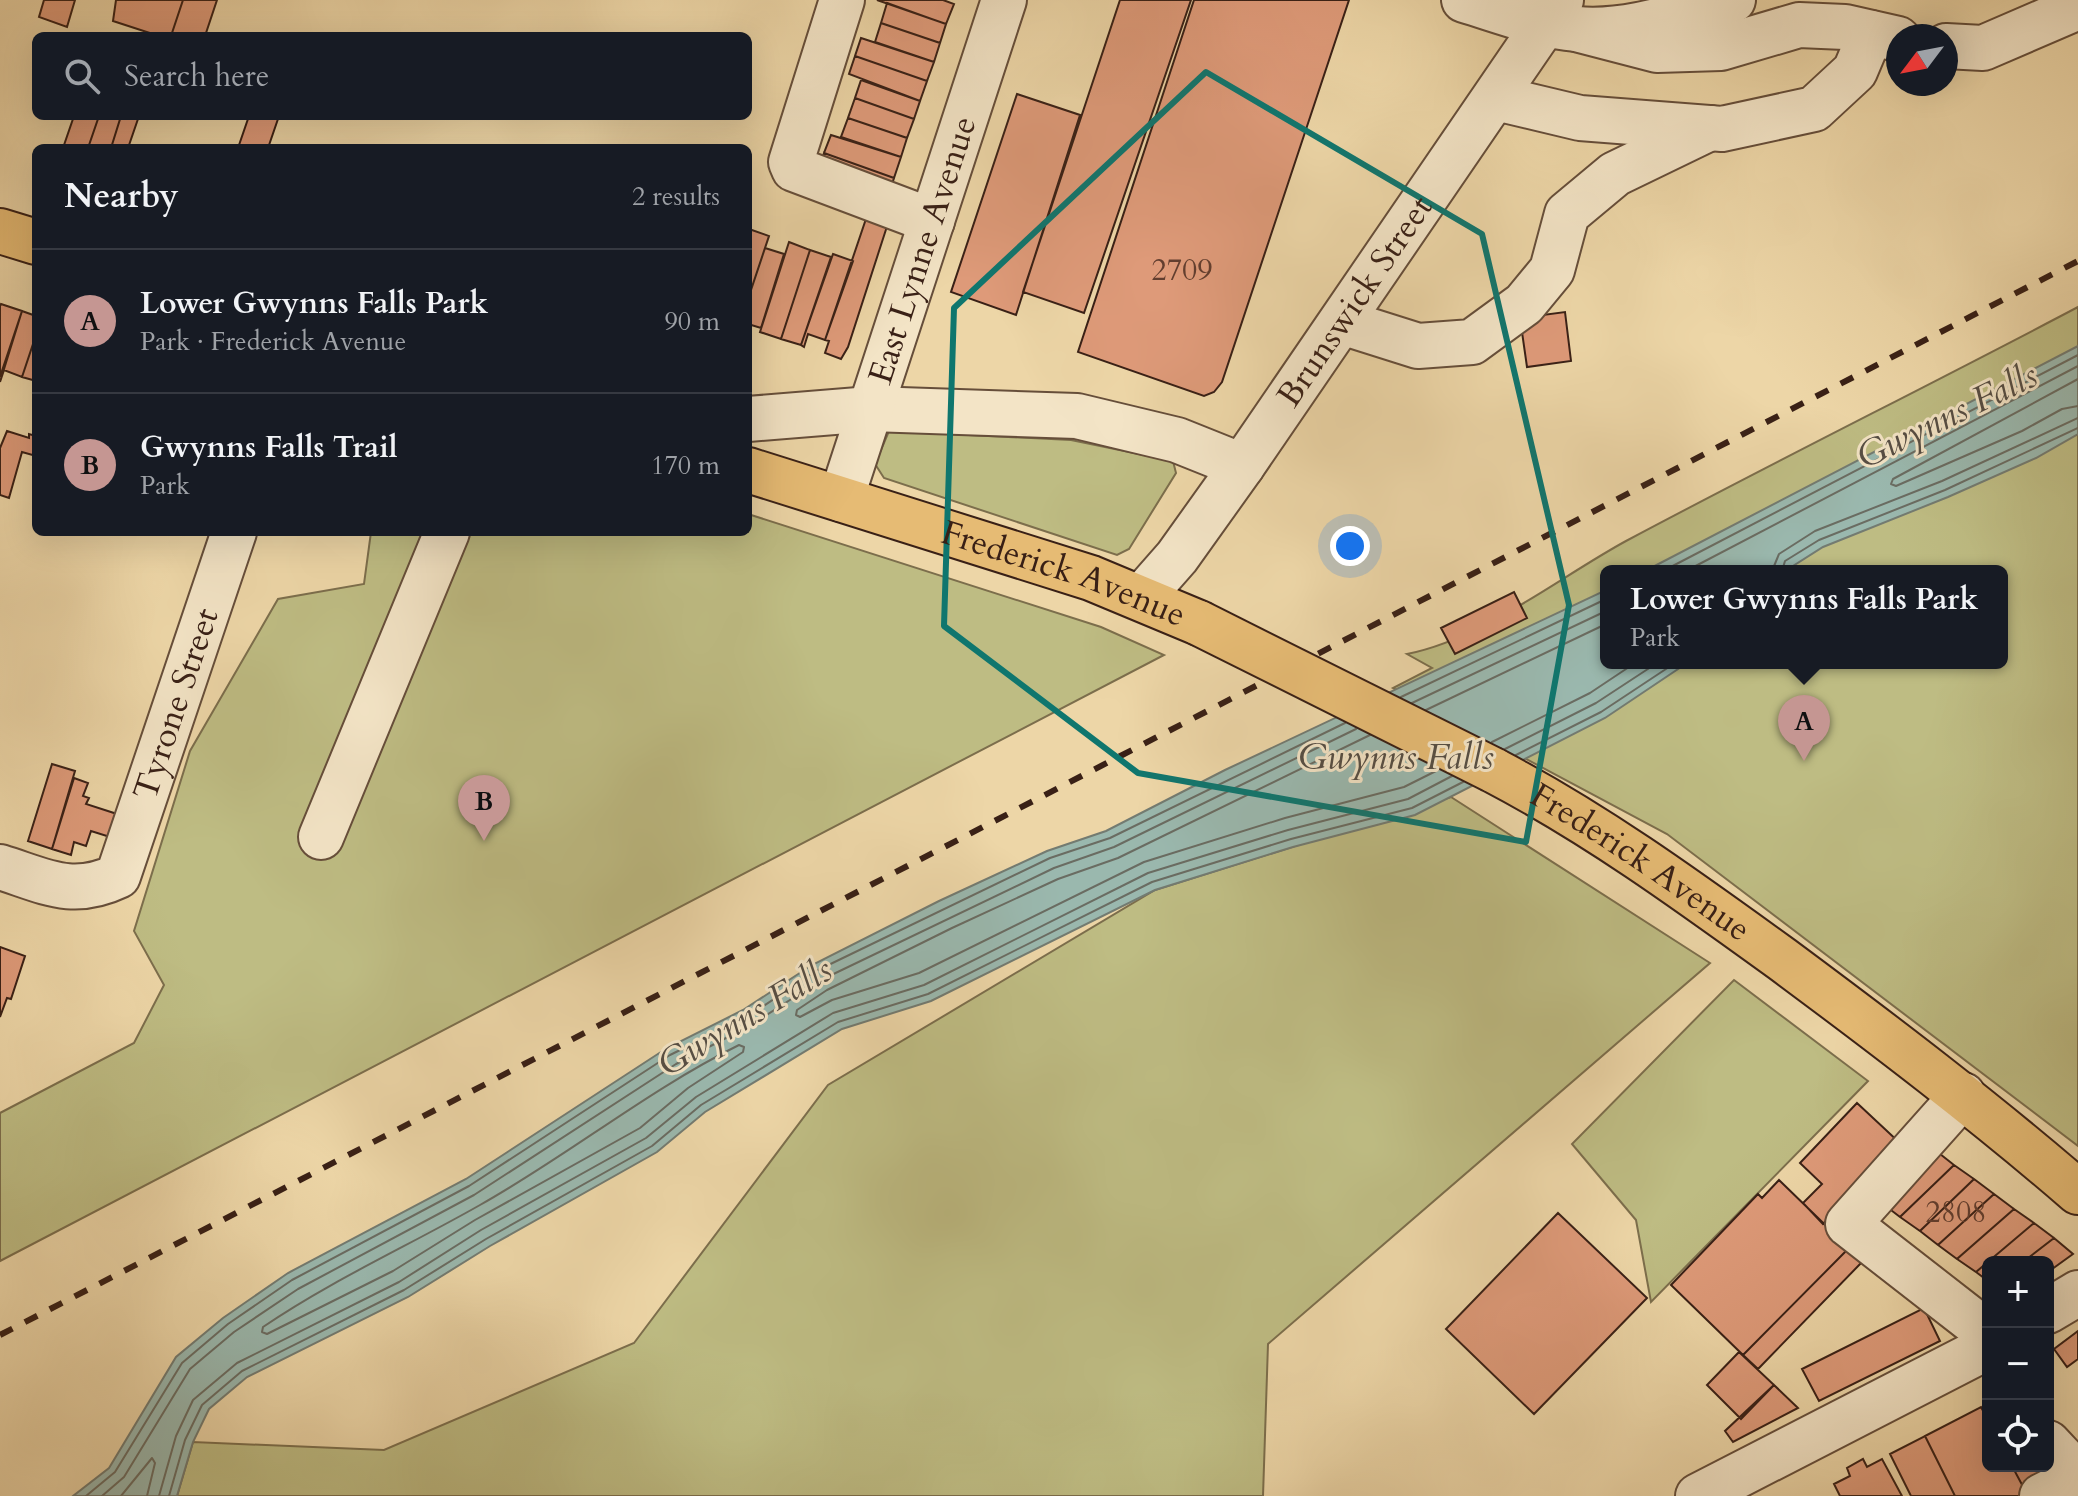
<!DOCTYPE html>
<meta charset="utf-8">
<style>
:root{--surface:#171b24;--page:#242831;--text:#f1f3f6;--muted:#9ea1a6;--line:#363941;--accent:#c59692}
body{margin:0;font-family:Cardo,serif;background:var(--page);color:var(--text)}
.controls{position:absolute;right:24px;bottom:24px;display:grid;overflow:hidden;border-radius:12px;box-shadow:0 8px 32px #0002}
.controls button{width:72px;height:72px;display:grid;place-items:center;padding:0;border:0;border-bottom:2px solid var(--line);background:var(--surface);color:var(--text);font:40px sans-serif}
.compass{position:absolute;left:1886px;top:24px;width:72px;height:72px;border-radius:50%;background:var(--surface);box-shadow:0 8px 32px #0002;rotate:238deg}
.you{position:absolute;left:1350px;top:546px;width:28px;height:28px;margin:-20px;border:6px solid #fff;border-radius:50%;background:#1a73e8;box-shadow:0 0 0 12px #1a73e833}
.badge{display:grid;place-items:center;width:52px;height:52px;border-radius:50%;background:var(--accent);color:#111;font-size:26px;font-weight:700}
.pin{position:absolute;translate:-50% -66px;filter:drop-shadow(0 2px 4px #0008)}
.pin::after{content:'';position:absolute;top:42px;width:28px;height:24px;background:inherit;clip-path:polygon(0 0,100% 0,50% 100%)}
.popup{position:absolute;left:1600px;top:565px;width:408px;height:104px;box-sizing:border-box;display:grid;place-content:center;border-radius:12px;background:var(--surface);filter:drop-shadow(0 2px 6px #0005);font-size:26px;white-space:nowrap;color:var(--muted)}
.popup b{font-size:30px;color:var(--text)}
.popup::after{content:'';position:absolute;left:50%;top:100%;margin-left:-16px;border:16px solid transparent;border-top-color:var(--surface)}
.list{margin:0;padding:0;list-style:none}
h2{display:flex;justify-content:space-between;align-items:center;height:104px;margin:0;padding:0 32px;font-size:34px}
h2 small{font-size:26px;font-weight:400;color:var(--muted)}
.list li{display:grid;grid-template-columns:52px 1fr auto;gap:24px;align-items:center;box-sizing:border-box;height:144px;padding:0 32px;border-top:2px solid var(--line)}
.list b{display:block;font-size:30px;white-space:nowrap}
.list p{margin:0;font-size:26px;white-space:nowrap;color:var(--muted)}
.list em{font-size:26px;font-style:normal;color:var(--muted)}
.icon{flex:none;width:44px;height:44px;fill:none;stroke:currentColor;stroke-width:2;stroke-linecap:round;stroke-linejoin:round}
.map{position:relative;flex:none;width:2078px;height:1496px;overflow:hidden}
.search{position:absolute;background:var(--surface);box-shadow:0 8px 32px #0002;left:32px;top:32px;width:720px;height:88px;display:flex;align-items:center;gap:20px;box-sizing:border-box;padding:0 28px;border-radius:12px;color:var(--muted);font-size:30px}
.panel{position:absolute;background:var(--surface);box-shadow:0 8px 32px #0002;left:32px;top:144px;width:720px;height:392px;border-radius:12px}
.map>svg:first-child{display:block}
</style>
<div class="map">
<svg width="2078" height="1496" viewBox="0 0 2078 1496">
<rect width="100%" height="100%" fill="#edd6a7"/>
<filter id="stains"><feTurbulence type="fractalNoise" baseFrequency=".0025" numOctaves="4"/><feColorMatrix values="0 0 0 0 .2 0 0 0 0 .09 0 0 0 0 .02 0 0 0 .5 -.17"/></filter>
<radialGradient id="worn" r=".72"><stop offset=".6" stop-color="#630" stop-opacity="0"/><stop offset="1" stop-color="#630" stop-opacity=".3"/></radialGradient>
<path fill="#bebc83" stroke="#7c6e4c" stroke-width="2" fill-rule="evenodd" d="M2078,307V1146L1667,834L1393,688L1432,668L1407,654C1483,639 1558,578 1626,541C1776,461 1928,386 2078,307ZM1606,571H2002V663H1606Z
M889,431L1071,440L1173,461L1176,473L1129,549L1117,555L884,478L875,464Z
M748,514L1101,627L1164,655L0,1261V1113L134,1043L164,985L134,931L190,751L278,599L364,584L371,532H748Z
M1451,797L1710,963L1268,1344L1263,1496H177L193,1442L384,1450L634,1343L828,1085L1155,890Z
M1734,980L1868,1081L1651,1302L1636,1220L1572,1144Z"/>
<path fill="#9ab8ae" stroke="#737b71" stroke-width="2" d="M2078,346V434L2036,458L1948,497L1823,547L1785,571H1645Z
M1606,590V663H1687L1605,718L1415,815L1293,847L1155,890L931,1001L842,1029L705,1112L657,1152L490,1246L408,1297L247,1377L209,1409L193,1442L177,1496H73L109,1468L176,1357L223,1318L288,1273L466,1179L667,1048L743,1010L812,965L939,901L1047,851L1106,831L1225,770Z"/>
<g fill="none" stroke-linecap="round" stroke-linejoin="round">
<path stroke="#6a6c62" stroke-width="2" d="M2078,379L1893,479L1891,484L1896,486L2022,431L2062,409L2078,406
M1663,571L2078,355
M1686,571L2078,366
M1772,571L1779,554L1815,531L1942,481L2078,418
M1782,571L1785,561L1819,540L1945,490L2078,428
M1401,697L1606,599
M1412,703L1606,611
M1426,710L1606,624
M1370,735L1118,858L1058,879L952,928L827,990L797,1010L796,1015L800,1017L832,1000L919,973L1144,862L1285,818L1404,787L1438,770
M1492,742L1590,693L1635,663
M1505,749L1596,703L1657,663
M1516,755L1601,712L1675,663
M739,1045L744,1047L743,1052L688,1088L640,1128L475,1220L393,1271L267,1334L262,1332L263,1327C332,1280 408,1246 480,1205C569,1155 648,1090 739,1045Z
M86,1496L115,1472L182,1363L228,1324L292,1280L469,1186L670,1055L747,1017L816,971L1050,858L1110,838L1345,723
M102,1496L124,1477L190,1369L234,1332L298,1289L474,1195L676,1064L751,1025L821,980L1054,868L1114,847L1356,729
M121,1496L152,1458L155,1463L147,1496
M159,1496L176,1436L193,1400L237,1363L399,1282L481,1230L646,1138L696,1097L833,1013L924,985L1148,873L1288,830L1408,799L1452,776
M169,1496L185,1440L202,1405L242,1371L404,1290L486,1239L652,1146L701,1105L838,1022L928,994L1152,882L1291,839L1412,808L1463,782"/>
</g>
<path fill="#de9a79" stroke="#392016" stroke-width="2" d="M44,0H75L67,27L39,17Z
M116,0H183L171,36H159L113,21Z
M183,0H217L205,36H171Z
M877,0H943L954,4L946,24Z
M1120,0H1191L1084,313L1023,292Z
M1194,0H1349L1222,382L1214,392L1204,396L1078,352Z
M887,3L946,24L940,43L881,23Z
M881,23L940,43L934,62L875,42Z
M861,38L934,62L927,81L855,56Z
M855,56L927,81L920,101L849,74Z
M861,80L920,101L914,119L855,98Z
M1017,94L1080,115L1016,315L951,292Z
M855,98L914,119L907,138L848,118Z
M74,116H99L88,148H63Z
M99,116H121L111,148H88Z
M121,116H139L128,148H111Z
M249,116H279L268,148H238Z
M848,118L907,138L901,157L841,137Z
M831,135L901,157L894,178L824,153Z
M824,153L894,178L888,196L818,172Z
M870,207L891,214L848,347L841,359L825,353L829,341L825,340Z
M749,229L769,236L748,299V233Z
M789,242L810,250L781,339L760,332Z
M765,248L784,254L761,328L748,324V299Z
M810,250L831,257L801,345L781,339Z
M833,254L853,261L825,340L808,334L804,347L801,345Z
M1,304L22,311L0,377V306Z
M22,311L36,316V335L22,377L4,370L0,382Z
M1565,312L1571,361L1527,367L1520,318Z
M36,335V381L22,377Z
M7,431L29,438V434L36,436V456L22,452L9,498L0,495V448Z
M1514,592L1527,618L1455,654L1441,628Z
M52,764L75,771L52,849L28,841Z
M74,778L88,783L83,796L89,798L86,804L117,814L110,837L91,831L86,846L74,842L71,855L52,849Z
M0,947L25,956L11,999L7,998L0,1017Z
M1857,1103L1902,1145L1823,1224L1803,1203L1822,1184L1800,1163Z
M1935,1150L1954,1165L1900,1217L1883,1204Z
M1954,1165L1974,1179L1920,1231L1900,1217Z
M1974,1179L1994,1194L1938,1245L1920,1231Z
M1779,1180L1849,1248L1743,1355L1671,1285L1758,1194L1762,1198Z
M1994,1194L2014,1209L1957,1259L1938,1245Z
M2014,1209L2034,1223L1976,1272L1957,1259Z
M1558,1213L1647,1298L1534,1414L1446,1329Z
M2034,1223L2054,1238L2023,1262H1988V1281L1976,1272Z
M2054,1238L2073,1254L2048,1272V1262H2023Z
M1849,1248L1863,1261L1758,1369L1743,1355Z
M1924,1308L1940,1341L1819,1401L1802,1369Z
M2078,1331V1359L2067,1367L2054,1349Z
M1739,1352L1774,1385L1741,1419L1707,1385Z
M1774,1385L1798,1408L1733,1442L1725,1431Z
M1981,1407L1988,1420V1466H2012L2027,1494L2023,1496H1955L1925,1436Z
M1925,1436L1955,1496H1911L1890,1454Z
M1863,1459L1867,1467L1882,1459L1902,1496H1840L1834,1484L1850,1476L1847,1468Z
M2012,1466H2048L2064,1475L2027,1494Z"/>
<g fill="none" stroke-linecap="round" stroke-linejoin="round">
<defs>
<g id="minor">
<path d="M842,0L791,162L794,169L932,221"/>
<path d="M1464,0C1501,11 1538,26 1577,29C1629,34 1683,13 1733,0"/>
<path d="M1580,30L1657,50L1721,48L1799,25L1845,27L1898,39"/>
<path d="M1946,46L1983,48L2078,7"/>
<path d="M1496,98L1580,118L1722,129L1814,109L1855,71L1871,33"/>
<path d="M1342,322L1418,346L1472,342L1524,304L1552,270L1567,214L1615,174L1710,128"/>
<path d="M748,419L871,409L1077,416L1177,440L1242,466"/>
<path id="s1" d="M841,499L1004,0"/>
<path id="s2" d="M1141,598L1177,557L1242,466L1561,0"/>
<path d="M321,837L447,532"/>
<path id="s3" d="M0,867C45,881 72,898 118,876L234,532"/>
<path d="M1963,1095L1848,1224L1988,1333"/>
<path d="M2048,1311L2078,1293"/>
<path d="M2048,1443L2078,1475"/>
<path d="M1698,1496L1988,1347"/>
<path d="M2042,1496L2078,1478"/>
</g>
<g id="major">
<path d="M0,231L36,242"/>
<path id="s4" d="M748,470L1091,578L1199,623"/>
<path id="s5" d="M1493,770C1596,824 1688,891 1782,959C1883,1034 1983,1110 2078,1192"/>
</g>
</defs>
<use href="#minor" stroke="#664e3a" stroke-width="48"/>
<use href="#major" stroke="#392016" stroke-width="48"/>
<use href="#minor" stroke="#f3e4c6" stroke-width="44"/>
<use href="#major" stroke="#e6bb74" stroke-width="44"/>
<path stroke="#392016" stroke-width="6" stroke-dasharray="14 14" stroke-linecap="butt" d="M0,1335L2078,261"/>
<defs>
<path id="major-bridge" d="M1199,623L1493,770"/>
</defs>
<use href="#major-bridge" stroke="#392016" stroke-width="48" stroke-linecap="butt"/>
<use href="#major-bridge" stroke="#e6bb74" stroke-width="44"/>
</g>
<path fill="none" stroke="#0f766e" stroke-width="6" stroke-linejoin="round" d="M1206,72L1482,234L1569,605L1526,842L1138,773L944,626L954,308Z"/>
<g text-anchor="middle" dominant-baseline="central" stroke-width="6" stroke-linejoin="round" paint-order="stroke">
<g font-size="30" fill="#623e2f">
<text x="1182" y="270">2709</text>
<text x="1956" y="1212">2808</text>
</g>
<g font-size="34" fill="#392016" stroke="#f3e4c6">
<text stroke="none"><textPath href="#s1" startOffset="262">East Lynne Avenue</textPath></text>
<text stroke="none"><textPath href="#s2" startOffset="366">Brunswick Street</textPath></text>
<text stroke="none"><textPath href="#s4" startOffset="332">Frederick Avenue</textPath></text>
<text stroke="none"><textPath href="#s3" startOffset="304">Tyrone Street</textPath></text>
<text stroke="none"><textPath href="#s5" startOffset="174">Frederick Avenue</textPath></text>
</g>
<g font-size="36" font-style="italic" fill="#564e44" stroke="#f3e4c6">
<text transform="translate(1947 416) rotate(-26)">Gwynns Falls</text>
<text x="1396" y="757">Gwynns Falls</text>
<text transform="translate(745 1017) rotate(-31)">Gwynns Falls</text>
</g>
</g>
<rect width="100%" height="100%" filter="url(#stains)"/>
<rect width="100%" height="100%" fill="url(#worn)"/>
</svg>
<div class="controls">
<button>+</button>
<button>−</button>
<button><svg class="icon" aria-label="locate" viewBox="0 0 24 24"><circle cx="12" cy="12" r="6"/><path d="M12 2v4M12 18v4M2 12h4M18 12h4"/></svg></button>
</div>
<svg class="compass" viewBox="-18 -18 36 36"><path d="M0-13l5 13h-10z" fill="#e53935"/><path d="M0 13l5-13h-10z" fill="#9ea1a6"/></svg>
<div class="you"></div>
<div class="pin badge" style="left:1804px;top:761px">A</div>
<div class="popup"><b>Lower Gwynns Falls Park</b>Park</div>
<div class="pin badge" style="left:484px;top:841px">B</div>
<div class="search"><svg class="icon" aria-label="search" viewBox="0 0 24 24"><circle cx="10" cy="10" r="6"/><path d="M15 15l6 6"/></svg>Search here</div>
<section class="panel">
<h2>Nearby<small>2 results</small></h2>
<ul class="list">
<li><span class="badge">A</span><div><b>Lower Gwynns Falls Park</b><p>Park · Frederick Avenue</p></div><em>90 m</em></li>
<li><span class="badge">B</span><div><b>Gwynns Falls Trail</b><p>Park</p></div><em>170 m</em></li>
</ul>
</section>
</div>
